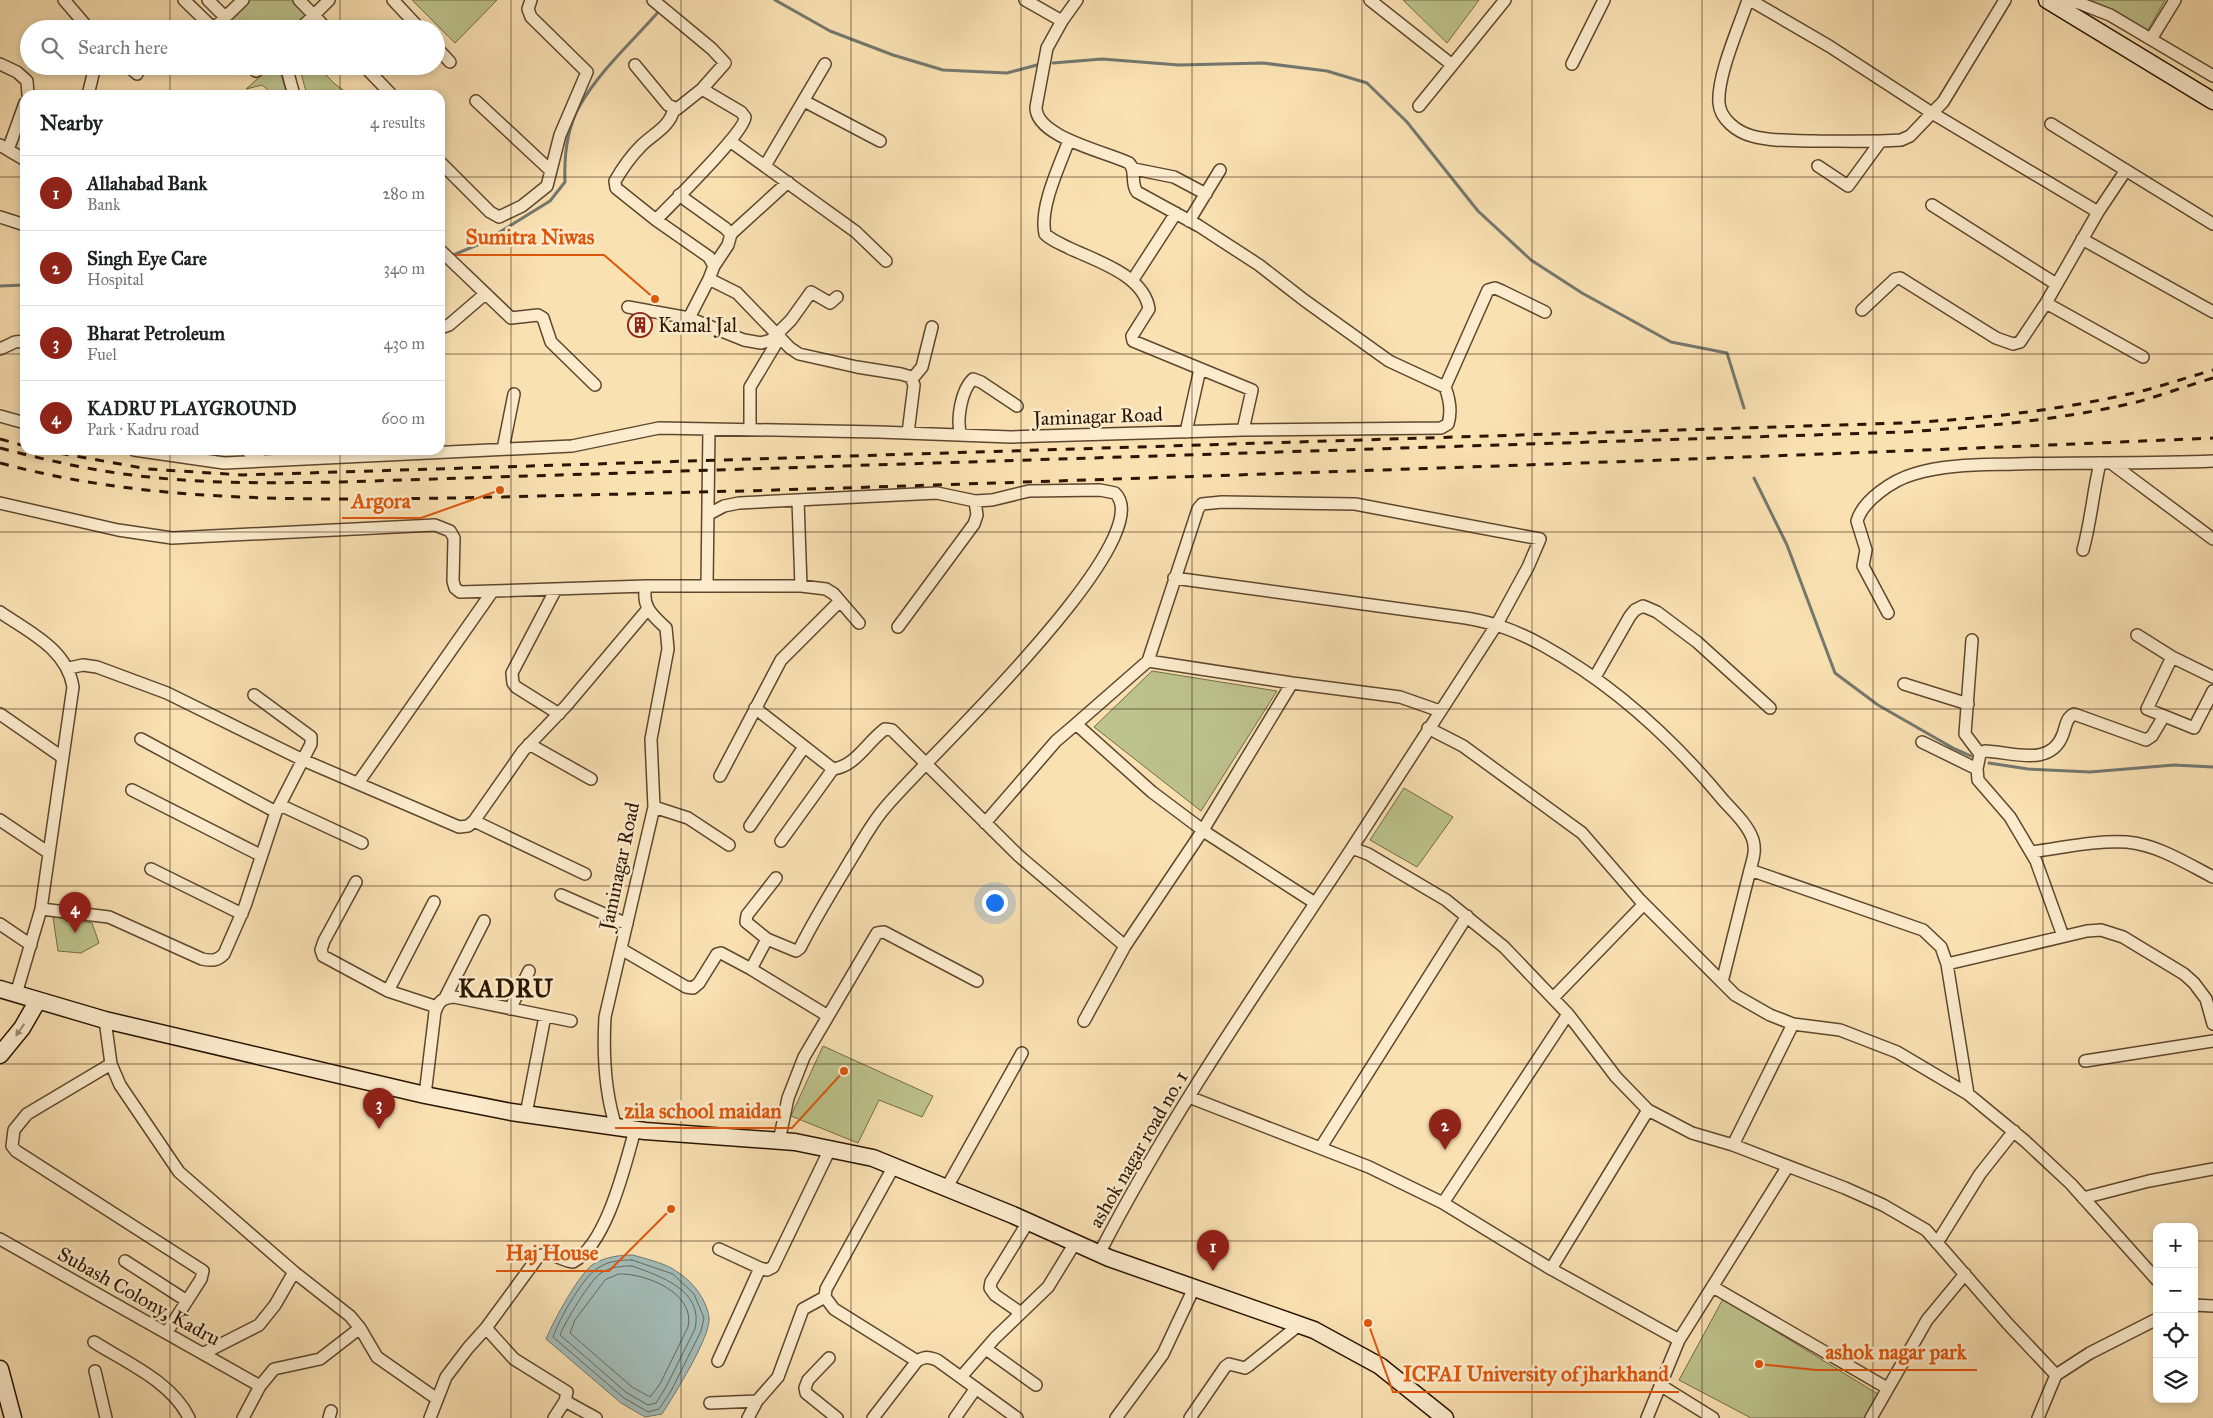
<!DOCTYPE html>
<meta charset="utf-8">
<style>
:root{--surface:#fff;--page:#f2f2f2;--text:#202124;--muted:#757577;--line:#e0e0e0;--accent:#8f2418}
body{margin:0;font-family:"IM FELL Great Primer",serif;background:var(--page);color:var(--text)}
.controls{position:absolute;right:15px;bottom:15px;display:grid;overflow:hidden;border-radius:10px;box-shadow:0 2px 8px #0003}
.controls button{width:45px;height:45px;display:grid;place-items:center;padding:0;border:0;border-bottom:1px solid var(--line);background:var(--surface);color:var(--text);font:25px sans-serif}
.you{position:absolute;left:994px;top:902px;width:18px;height:18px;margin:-12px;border:4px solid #fff;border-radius:50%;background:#1a73e8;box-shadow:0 0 0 8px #1a73e833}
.badge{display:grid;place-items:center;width:32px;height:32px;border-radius:50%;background:var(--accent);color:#fff;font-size:16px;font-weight:700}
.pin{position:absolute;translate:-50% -41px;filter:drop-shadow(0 1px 2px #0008)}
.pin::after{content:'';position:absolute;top:26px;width:18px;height:15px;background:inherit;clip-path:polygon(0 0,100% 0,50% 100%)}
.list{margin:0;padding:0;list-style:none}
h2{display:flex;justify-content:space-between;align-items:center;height:65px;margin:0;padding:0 20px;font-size:21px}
h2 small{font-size:16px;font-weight:400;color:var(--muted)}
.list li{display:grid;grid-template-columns:32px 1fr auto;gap:15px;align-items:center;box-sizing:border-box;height:75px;padding:0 20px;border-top:1px solid var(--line)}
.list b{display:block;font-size:19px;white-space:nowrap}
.list p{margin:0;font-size:16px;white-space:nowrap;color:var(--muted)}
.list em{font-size:16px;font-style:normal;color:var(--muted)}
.icon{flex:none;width:28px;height:28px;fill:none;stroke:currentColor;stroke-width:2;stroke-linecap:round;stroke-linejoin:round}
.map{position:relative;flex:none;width:2213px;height:1418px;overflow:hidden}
.search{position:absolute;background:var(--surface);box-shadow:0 2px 8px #0003;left:20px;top:20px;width:425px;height:55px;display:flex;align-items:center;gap:12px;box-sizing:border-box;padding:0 18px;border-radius:28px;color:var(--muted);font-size:19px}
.panel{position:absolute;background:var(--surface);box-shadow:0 2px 8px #0003;left:20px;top:90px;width:425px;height:365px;border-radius:15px}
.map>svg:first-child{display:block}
</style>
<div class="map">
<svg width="2213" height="1418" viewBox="0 0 2213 1418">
<rect width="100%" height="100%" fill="#fae1b2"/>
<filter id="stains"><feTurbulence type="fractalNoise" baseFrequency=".004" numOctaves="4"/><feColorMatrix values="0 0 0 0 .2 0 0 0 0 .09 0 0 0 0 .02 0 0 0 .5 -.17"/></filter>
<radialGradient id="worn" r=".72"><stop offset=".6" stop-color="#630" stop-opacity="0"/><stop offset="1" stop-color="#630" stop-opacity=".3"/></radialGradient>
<path fill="#bdc38d" stroke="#746c48" d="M248,0H297L309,11L291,29H229L224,23Z
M412,0H497L455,43Z
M1403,0H1479L1447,43Z
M2080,0H2165L2144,37Z
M272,66L279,67L287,95H274L262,85L246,89Z
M299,66H317L335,84L350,95H307Z
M1152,671L1277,691L1201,811L1094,727Z
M1404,788L1453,817L1417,867L1370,840Z
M53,917L92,923L99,943L81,953L58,951Z
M823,1046L933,1096L922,1117L879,1100L858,1143L791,1116Z
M1723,1299L1881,1396L1870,1418H1751L1679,1380Z"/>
<path fill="#a3bbb7" stroke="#73786f" d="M633,1255C646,1259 665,1263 676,1271C692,1281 706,1298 709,1317C712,1335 673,1397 662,1414L645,1417L621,1403L546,1339C553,1322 580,1271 595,1263C607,1257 619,1255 633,1255Z"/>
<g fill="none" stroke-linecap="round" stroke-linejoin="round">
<path stroke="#66685c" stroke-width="1" d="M632,1260L673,1274L694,1294L704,1318L701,1331L671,1391L659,1409L648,1412L624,1398L553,1337C558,1321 584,1275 598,1268C608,1261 620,1260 632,1260Z
M632,1266C660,1276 704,1290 695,1329L666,1387L656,1403L648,1405L627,1393L560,1335C565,1322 590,1280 601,1273C610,1267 622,1266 632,1266Z
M619,1274C645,1273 696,1293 688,1327L660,1384L650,1397L632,1387L570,1333L575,1320L605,1280Z"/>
<path stroke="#73786f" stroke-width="3" d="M775,0L830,31L893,55L943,70L1007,73L1037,65
M1053,63L1102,59L1179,65L1263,63L1327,71L1367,83L1407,122L1478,211L1531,260L1582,293L1671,342L1727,353L1744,408
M451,256L482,243L550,201L565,182C564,157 567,129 579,107C599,71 633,41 660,10
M0,286L25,285
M1754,478L1787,545L1835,673L1878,705L1953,748L1971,756
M1989,763L2028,769L2090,772L2174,765L2213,767"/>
<defs>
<path id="street" d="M64,0L89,29
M184,0L214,29
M208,0L225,17
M299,0L327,29
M393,0L420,29
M1025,0L1062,21
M1077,0L1062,21L1047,48L1036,107C1035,137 1107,152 1129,163C1137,171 1130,183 1137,192L1199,226L1259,265L1304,300L1389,361L1445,387L1488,290L1495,288L1502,291L1545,312
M1370,0L1451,64
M1748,0C1739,27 1717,76 1719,103C1720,119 1737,132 1752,136C1773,142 1796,140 1817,141C1845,141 1873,142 1901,140L1910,136L1932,113L2098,212
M1750,0L1829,46L1932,113L1943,102L2005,0
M2057,0L2079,3L2110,15L2213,76
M214,28L243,0
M300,29L329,0
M2151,39L2175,0
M436,47L450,62
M0,64L17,72L27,81L28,95
M1572,64L1604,0
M635,65L668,105L677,109L702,89L725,63L712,49L653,0
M128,66L137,74
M250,66L256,71L264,66
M286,66L294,95
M364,66L390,93
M88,95L95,66
M476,101L551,171
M804,101L880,141
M1419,106L1505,0
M674,109C669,128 654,133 641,146C631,156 622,169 615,181L616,188L656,220L709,257L714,266L709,279L737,293L790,348L799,354L857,367L901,374L911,377L914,385L908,433
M2051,124L2213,224
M1069,140C1060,165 1039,207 1045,234C1051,240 1061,244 1069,248C1096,261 1144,275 1149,309L1132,336L1133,341L1252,390L1243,430
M730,141L856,232L886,261
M0,145L25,160
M8,150L25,103
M440,162L490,212L499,217L522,206L547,186L560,135L587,72L531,17L528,9L531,0
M765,166L825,64
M1818,166L1848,186L1880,142
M1134,169L1174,177L1206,194
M679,195L725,228L731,234L728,245L714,266
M1932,205L2056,284
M0,217L25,225
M656,220C671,204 745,132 745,117L741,112L702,89
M1189,221L1220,170
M731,234L788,182
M2082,239L2213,312
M440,250L511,318L538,315L543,318L551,342L595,385
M1132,281L1176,213
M2046,303L2143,357
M628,307L689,318L744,340L761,343L771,340L791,320L811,292L830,303L837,297
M1862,310L1895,279L1900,278L1996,338L2013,344L2020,342L2046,303L2098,212L2126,170
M689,318L709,279
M440,328L449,325L485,294
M0,349L15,342L25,341
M912,379L922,367L932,327
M0,416L25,423
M750,429V387L780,337
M1186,432L1200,369
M961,435C956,421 961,390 973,379L981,382L1017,406
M503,449L514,394
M134,450L224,463L572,446L659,428L879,432L1011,437L1243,430L1441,428L1448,424C1452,411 1450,400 1445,387
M246,450L261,460
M2111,463L2213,539
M798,500L801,586
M0,503L118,530L172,538L435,525L450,531L454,538L453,581L455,588L460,592L646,586H801L826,589L834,594L859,623
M709,514L724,506L739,503L937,493L975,501L992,500L1029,491L1100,490L1115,493C1164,539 916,768 884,809C872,823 863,840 853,856C835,886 816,916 800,948L796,951L767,939
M2083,550C2091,521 2093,492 2100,463
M1174,578L1466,618C1495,623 1517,631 1544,646C1614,685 1673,739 1724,801C1734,812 1748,825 1753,840C1756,851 1753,859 1750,870
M707,586L709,429
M556,589L512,673L513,683L516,687L559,714
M0,612C29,632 67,649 73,687L41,909L16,994
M1888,613L1863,566L1866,550L1857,521C1863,500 1893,480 1914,474C1946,464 1982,465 2015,464C2081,462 2147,464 2213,461
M898,627L974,524L977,515L975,501
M2137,635L2172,657L2213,677
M1972,640L1965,734L1980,754
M2172,657L2147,709L2194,728L2213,691
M1148,661L1292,683L1400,697L1440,711
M69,668L83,665L97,667L167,693L303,760L459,827L468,826L474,821L523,751L566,706L647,610
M1595,677L1630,616L1635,610L1643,606L1657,612L1697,642L1770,708
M1904,684L1968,704
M755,708L833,769L781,841
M0,714L62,757
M1428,728L1463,746L1582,833L1640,900L1735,995L1770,1015L1793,1024L1840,1030L1897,1052L1968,1094L2025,1141L2071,1184L2157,1280
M141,739L276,812
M1922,742L1977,769
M529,744L591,779
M833,769C856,766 867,742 885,729L892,730L1019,856L1125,946
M720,776L781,660L840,601
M358,783L492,592
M132,790L260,855
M280,805L362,843
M654,807L688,818L729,845
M0,820L49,853
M474,821L585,874
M985,823L1056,741L1076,724
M750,826L804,747
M2031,852C2062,848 2096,840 2127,842C2158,845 2186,863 2213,877
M151,869L242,914
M776,878L747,915L746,922L767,939L751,969L828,1016
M356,882L324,941L321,950L323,956L388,991L437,1007
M561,895L627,924
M1315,903L1208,834L1152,792L1076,724L1148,661L1198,509L1202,504L1222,502L1355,504L1540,539L1528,567L1497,624L1352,848
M41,909L109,917L202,959C212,961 217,961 224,954L245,906L276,812L311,744V737L254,695
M0,924L31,945
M2063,936L2036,861L2010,817L1978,780L1977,769L1980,754L1985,751C2012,752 2051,768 2063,734C2066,726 2066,718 2074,714L2146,740L2152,736L2164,716
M621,949L686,987L693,988L699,983L717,954L721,953L751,969
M1947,964L2087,931L2101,930L2123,937L2184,974L2194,983L2206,999L2213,1024
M1722,982L1750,870L1923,930L1941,947L1947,964L1968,1094
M388,991L434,902
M445,998L484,921
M1553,998L1644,904
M510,1009L529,971
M105,1020L111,1064L120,1085L179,1172L294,1272L350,1316L360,1328L377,1357L437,1399
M1084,1021L1125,946L1203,830L1292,683
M2085,1061L2213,1041
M111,1064L27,1114L14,1130L12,1146L16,1151L203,1271L201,1279L167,1332
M425,1095L435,1012C439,1001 442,998 454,997L571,1021
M1189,1097L1369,1167L1443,1203L1551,1269L1679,1340
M526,1114L545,1016
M616,1127C605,1093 603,1052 605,1017L654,807L651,739L668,649L666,628C652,615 641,606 646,586
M779,1141L788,1098L804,1057L877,933L884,932L977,981
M1733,1145L1793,1024
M1321,1147L1467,916
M894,1166L826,1289L825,1297L834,1309L917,1361
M947,1187L1022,1053
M2083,1198L2149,1181L2213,1169
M1443,1203L1568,1014
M0,1239L260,1386
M1937,1243L1980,1174L2014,1131
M719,1249L760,1268L767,1270L773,1267L830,1149
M1099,1254C1172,1112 1264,981 1352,848L1368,854L1446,900L1504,947L1568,1014L1616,1077L1648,1110L1692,1133L1733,1145L1845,1188L1883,1205L1926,1230L2008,1324L2056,1375L2038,1418
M125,1261L187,1301
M1551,1269L1648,1110
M1713,1287L1887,1388
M2194,1305L2213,1306
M1021,1313L995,1295L990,1288L991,1282L1028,1222
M486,1328L514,1359L567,1392L565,1401L554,1418
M94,1342C127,1363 172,1382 189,1418
M986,1349L1036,1385
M204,1353L259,1325L275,1305L294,1272
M829,1358L808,1380L805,1388L806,1393L837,1418
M718,1361L760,1268
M95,1371L106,1418
M2056,1375L2090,1353L2157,1319
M961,1377L995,1338L1048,1287L1075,1243
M1660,1385L1713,1418
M565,1401L596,1418
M710,1403L757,1401
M243,1418L260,1386L274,1369L320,1359L360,1328
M329,1418L331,1411
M430,1418L446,1377L468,1348L486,1328L538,1257C550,1249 560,1261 573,1262C607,1244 625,1165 635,1130
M748,1418L757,1401L778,1377L803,1309L825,1297
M873,1418L917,1361C925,1356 929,1357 937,1360L1017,1418
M955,1418L976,1388
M1116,1418L1163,1354L1194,1288
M1190,1418L1225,1367L1229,1364L1245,1368L1248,1366L1299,1325
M1647,1418L1679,1340L1788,1166
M1871,1418L1927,1320L1965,1274"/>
<path id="secondary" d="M2047,0L2213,101
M0,989L105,1020L425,1095L511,1112L645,1131L795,1142L873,1158L1013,1215L1109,1258L1314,1330L1380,1366L1445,1418
M0,1055L22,1028L37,1002
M0,1369L13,1418"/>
</defs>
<use href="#street" stroke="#5e472e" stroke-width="14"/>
<use href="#secondary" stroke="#2a1402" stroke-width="19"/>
<use href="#street" stroke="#fceccd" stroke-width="11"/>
<use href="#secondary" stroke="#fceccd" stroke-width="16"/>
<path stroke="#2a1402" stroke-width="3" stroke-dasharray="9 9" stroke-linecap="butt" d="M0,439L25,446
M0,448C49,461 99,472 149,477C212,484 276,483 340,482L1905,432C1982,427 2058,420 2133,403C2160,396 2186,386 2213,378
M42,450L148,469L243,475L1903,423C1979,419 2054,411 2129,394C2157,388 2185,378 2213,370
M0,463C148,503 301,500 454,498C584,495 714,492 843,488C1300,473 1757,458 2213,438"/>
</g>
<defs><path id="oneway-solid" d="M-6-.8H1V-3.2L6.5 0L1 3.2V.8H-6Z" transform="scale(1.25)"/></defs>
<use fill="#9e8b72" href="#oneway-solid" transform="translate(20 1030) rotate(125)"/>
<path fill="none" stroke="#2a1402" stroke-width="1" stroke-opacity="0.55" d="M170,0V29M340,0V29M511,0V1418M681,0V1418M851,0V1418M1021,0V1418M1192,0V1418M1362,0V1418M1532,0V1418M1702,0V1418M1873,0V1418M2043,0V1418M170,66V95M340,66V95M0,177H25M440,177H2213M0,354H25M440,354H2213M170,450V1418M340,450V1418M0,532H2213M0,709H2213M0,886H2213M0,1064H2213M0,1241H2157M2194,1241H2213"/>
<defs>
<symbol id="building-ring" viewBox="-11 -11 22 22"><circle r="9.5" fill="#fceccd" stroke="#8f2418" stroke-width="1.5"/><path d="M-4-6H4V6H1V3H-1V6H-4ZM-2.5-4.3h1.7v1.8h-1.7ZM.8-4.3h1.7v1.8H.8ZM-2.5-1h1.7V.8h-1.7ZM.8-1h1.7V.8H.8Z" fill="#8f2418"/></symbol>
</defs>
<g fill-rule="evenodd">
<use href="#building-ring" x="626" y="311" width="28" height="28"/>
</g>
<g text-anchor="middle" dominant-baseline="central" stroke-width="5" stroke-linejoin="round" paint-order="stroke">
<g font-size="20" fill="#2a1402" stroke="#fceccd" text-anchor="start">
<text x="658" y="325">Kamal Jal</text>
</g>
<g font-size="20" fill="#2a1402" stroke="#fceccd">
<text transform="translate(1098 416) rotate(-2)">Jaminagar Road</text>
<text transform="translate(619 866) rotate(-78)">Jaminagar Road</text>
<text transform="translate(1138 1149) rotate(-60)">ashok nagar road no. 1</text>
<text transform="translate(139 1296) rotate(29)">Subash Colony, Kadru</text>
</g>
<g font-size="25" font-weight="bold" letter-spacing="1" fill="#2a1402" stroke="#fceccd">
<text x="506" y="988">KADRU</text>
</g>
</g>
<path fill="none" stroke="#de560c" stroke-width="2" d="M655 299L604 255H456M500 490L421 518H342M844 1071L792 1128H615M671 1209L609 1271H496M1759 1364L1816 1370H1977M1368 1323L1393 1392H1679"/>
<g fill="#de560c" stroke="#fceccd" stroke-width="2">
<circle cx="655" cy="299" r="5"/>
<circle cx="500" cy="490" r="5"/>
<circle cx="844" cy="1071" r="5"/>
<circle cx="671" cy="1209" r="5"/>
<circle cx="1759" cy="1364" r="5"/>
<circle cx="1368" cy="1323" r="5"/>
</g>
<g font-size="21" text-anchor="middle" font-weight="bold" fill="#de560c" stroke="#fceccd" stroke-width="5" stroke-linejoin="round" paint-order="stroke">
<text x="530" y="244">Sumitra Niwas</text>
<text x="381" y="508">Argora</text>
<text x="703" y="1118">zila school maidan</text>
<text x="552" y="1260">Haj House</text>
<text x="1896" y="1359">ashok nagar park</text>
<text x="1536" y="1381">ICFAI University of jharkhand</text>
</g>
<rect width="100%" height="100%" filter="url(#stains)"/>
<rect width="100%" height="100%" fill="url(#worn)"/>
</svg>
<div class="controls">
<button>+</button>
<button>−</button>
<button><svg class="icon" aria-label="locate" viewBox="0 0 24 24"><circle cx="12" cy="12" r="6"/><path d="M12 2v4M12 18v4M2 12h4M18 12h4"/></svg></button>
<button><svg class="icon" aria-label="layers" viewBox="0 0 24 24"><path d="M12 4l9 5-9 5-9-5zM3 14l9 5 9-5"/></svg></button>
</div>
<div class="you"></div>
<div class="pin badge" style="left:1213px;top:1271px">1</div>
<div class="pin badge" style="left:1445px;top:1150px">2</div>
<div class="pin badge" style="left:379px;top:1129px">3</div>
<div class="pin badge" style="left:75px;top:933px">4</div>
<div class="search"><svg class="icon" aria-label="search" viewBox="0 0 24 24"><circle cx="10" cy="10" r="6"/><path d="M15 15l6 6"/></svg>Search here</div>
<section class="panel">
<h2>Nearby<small>4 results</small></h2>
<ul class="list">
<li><span class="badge">1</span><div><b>Allahabad Bank</b><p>Bank</p></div><em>280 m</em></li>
<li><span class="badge">2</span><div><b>Singh Eye Care</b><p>Hospital</p></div><em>340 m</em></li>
<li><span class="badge">3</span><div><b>Bharat Petroleum</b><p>Fuel</p></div><em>430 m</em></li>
<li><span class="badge">4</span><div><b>KADRU PLAYGROUND</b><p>Park · Kadru road</p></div><em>600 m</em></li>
</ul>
</section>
</div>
